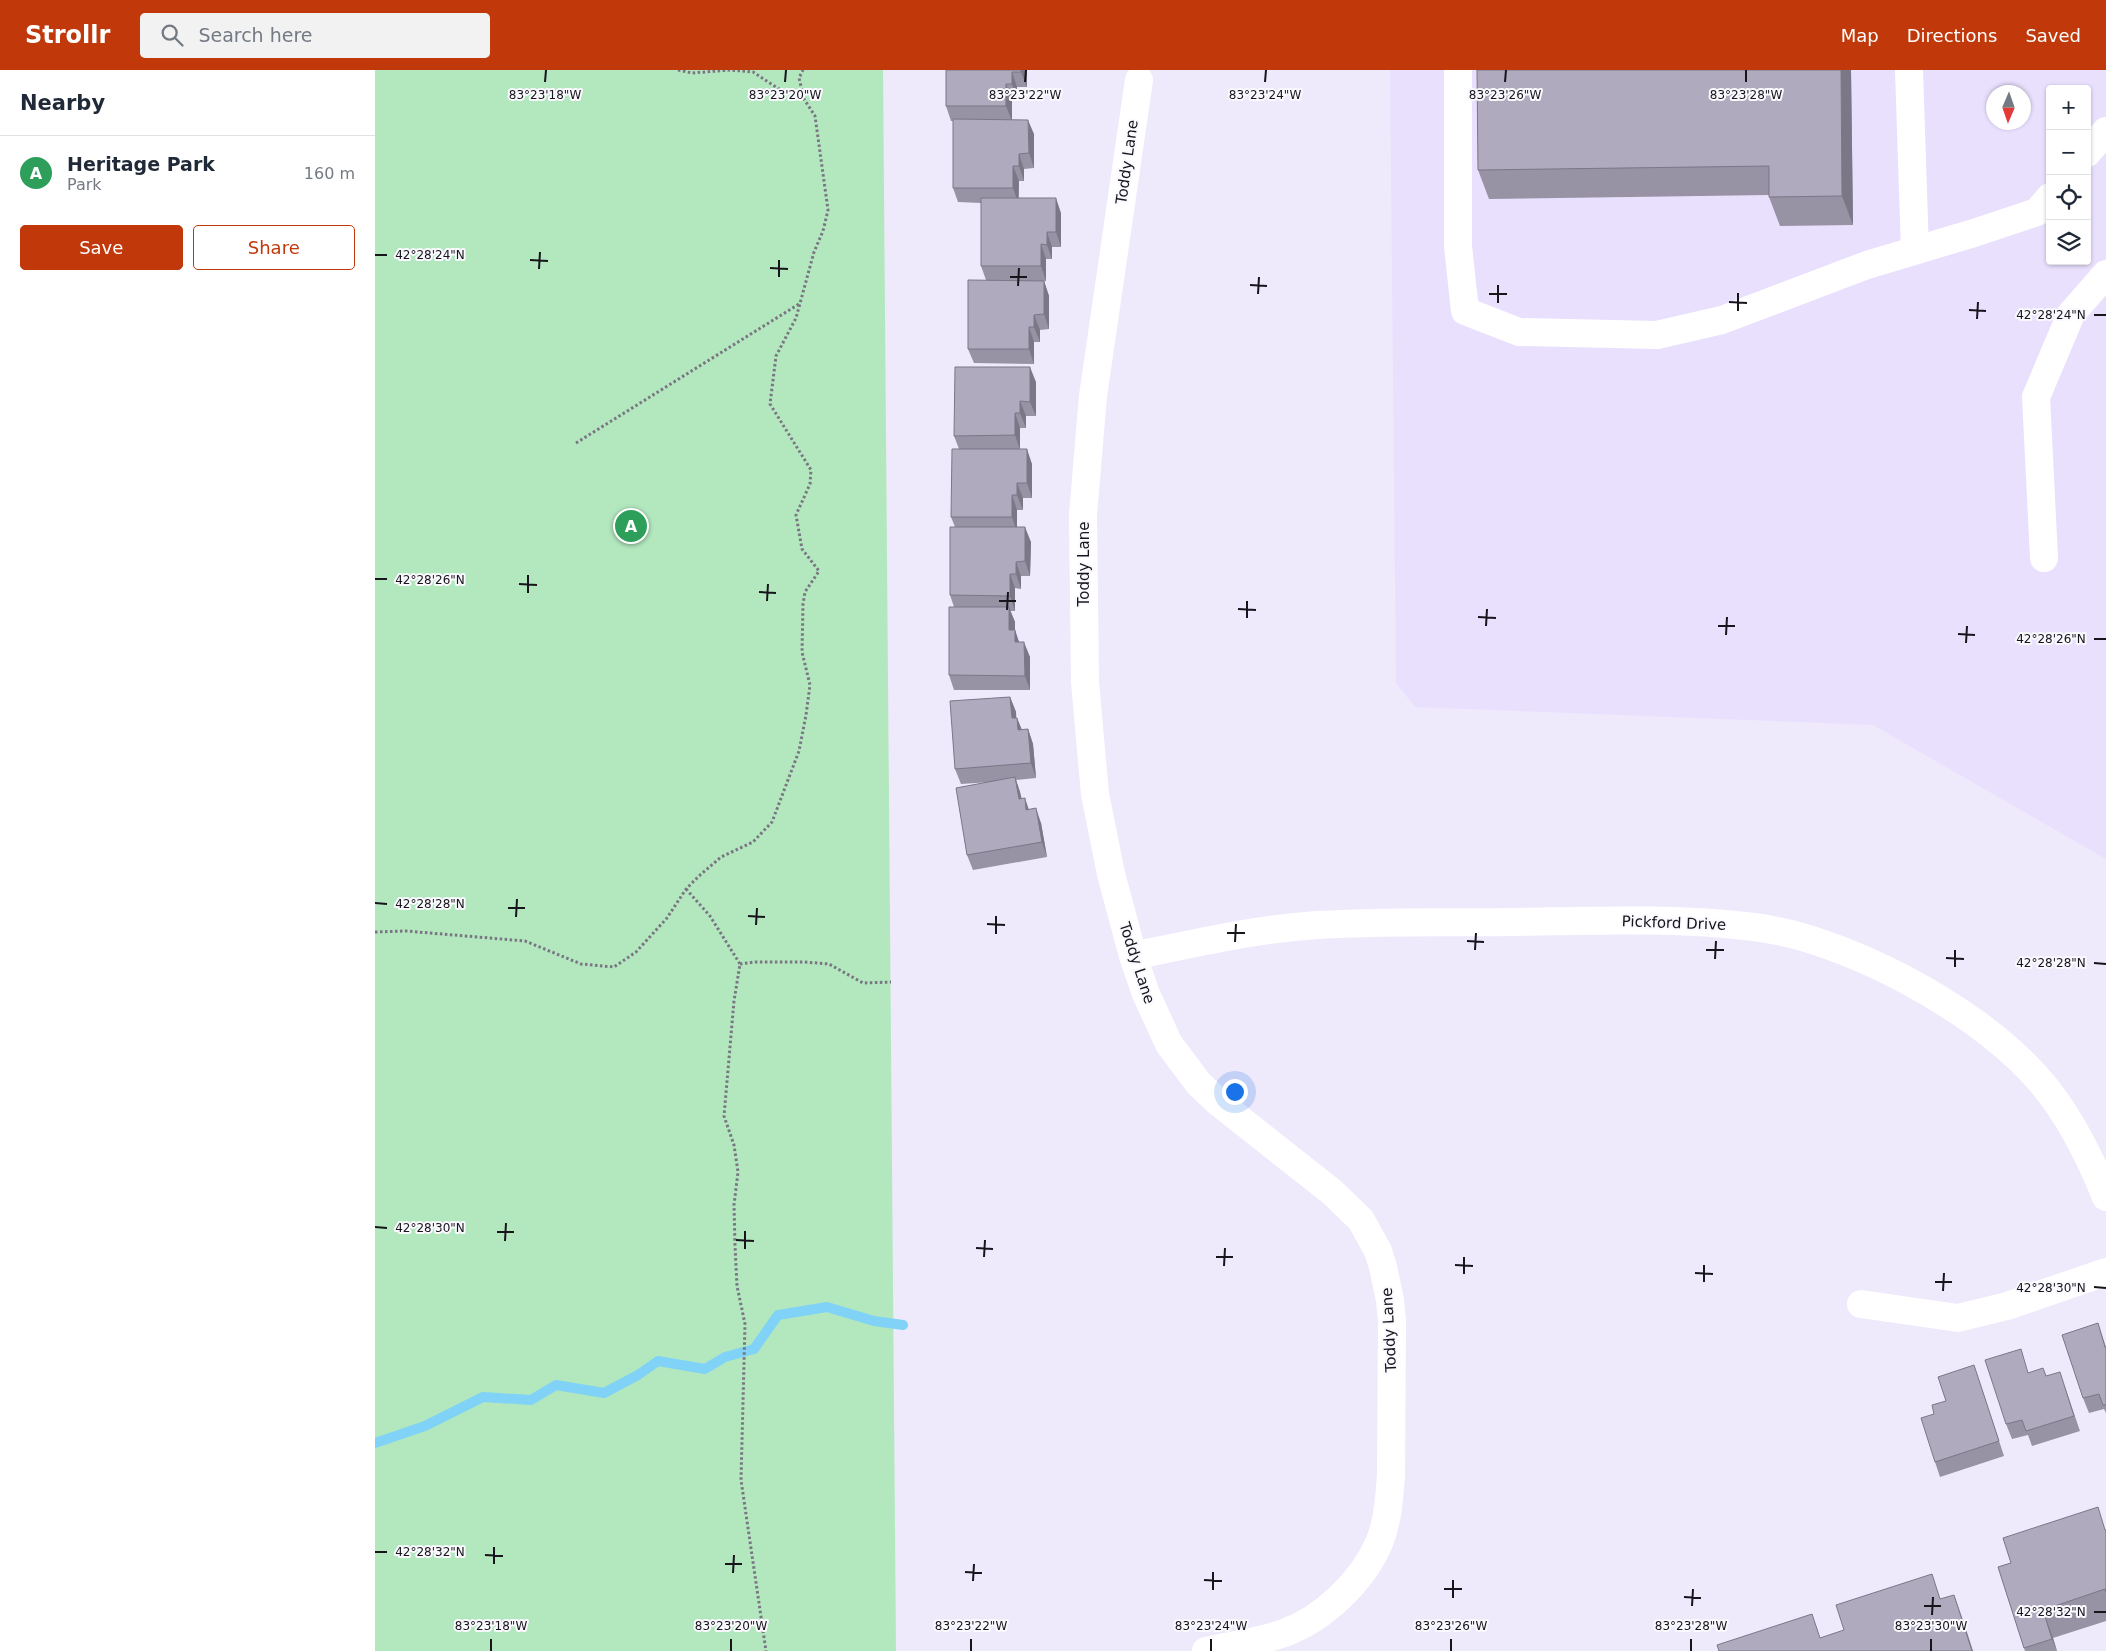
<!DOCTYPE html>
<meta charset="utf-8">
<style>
:root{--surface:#fff;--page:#f2f2f3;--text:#1f2937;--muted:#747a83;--line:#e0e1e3;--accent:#c1390a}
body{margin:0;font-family:"DejaVu Sans",sans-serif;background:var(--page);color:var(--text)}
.controls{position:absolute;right:15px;top:15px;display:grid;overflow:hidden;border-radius:5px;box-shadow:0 1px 4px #0004}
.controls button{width:45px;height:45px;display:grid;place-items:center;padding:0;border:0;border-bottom:1px solid var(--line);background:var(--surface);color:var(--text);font:25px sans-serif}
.compass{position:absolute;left:1611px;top:15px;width:45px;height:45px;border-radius:50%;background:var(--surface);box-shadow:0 1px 4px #0004;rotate:182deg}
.you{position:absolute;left:859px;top:1021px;width:18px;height:18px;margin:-12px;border:4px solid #fff;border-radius:50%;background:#1a73e8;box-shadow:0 0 0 8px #1a73e833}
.badge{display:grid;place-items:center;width:32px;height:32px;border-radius:50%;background:var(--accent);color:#fff;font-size:16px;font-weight:700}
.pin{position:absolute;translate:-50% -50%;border:2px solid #fff;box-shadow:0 1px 5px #0006}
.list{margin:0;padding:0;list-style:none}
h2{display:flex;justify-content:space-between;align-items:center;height:65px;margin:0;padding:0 20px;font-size:21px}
h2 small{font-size:16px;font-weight:400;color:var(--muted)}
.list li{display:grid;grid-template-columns:32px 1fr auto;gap:15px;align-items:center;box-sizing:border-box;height:75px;padding:0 20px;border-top:1px solid var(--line)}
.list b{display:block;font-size:19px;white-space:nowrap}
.list p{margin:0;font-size:16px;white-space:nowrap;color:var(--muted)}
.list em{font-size:16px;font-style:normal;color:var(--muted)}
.actions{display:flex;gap:10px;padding:15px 20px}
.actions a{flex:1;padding:11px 0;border:1px solid var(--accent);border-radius:5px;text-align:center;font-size:18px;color:var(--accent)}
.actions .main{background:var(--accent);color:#fff}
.icon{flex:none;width:28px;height:28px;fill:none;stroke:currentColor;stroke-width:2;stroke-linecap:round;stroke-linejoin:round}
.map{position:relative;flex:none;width:1731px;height:1581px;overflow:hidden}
header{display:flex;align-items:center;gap:30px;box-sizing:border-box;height:70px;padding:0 25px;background:var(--accent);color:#fff}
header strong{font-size:24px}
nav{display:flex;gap:28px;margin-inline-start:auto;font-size:18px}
.search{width:350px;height:45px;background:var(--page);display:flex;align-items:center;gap:12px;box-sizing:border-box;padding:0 18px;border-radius:5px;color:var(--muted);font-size:19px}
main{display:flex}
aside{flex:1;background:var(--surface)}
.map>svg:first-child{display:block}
</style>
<header>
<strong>Strollr</strong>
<div class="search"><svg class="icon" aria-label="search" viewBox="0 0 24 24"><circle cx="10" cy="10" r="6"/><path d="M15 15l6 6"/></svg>Search here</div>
<nav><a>Map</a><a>Directions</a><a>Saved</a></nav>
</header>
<main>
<aside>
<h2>Nearby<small></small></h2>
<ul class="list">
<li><span class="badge" style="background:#2e9e5b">A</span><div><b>Heritage Park</b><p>Park</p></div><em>160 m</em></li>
</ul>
<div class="actions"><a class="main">Save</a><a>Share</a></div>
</aside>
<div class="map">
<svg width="1731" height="1581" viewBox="0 0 1731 1581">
<rect width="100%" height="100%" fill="#efe9fc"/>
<path fill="#e9e0fe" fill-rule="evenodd" d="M1015,0H1731V789L1498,655L1040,637L1021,613ZM1675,19H1712V191H1675ZM1618,22H1648V52H1618Z"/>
<path fill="#b3e8bf" d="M0,0H508L521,1581H0Z"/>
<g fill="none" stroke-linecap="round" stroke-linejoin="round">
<path stroke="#80d3f7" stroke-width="10" d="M0,1373L50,1356L108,1327L156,1330L181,1315L229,1323L263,1305L283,1291L330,1299L350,1287L379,1279L403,1245L452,1237L499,1251L528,1255"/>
<path stroke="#797582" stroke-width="3" stroke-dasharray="2.5 2.5" stroke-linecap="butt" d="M303,0L317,3L355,0L378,2L404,19L429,29
M201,373L424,234
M311,819L335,846L365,894L359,931L349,1046L359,1075L363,1102L359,1135L360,1176L362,1216L370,1254L366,1410L391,1581
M0,862L31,861L150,871L206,894L239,897L261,882L292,848L311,819L324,806L346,787L378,772L397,752L424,681L431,645L435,615L427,582L428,534L430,522L444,501L427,479L421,445L435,414L436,400L395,334L401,286L421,248L439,182L448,161L453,140L440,46L429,29L424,8L428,0
M365,894L380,892H429L454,894L488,913L516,912"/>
<path stroke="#fff" stroke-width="28" d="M1083,0V176L1090,241L1144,262L1282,265L1347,250L1492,195L1599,163L1662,142L1675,127
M1534,0L1540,181
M764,10L718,326L708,445L710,612L720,724L736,804L758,886L771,924L794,974L824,1014L843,1032L957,1122L986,1150L1003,1181L1008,1197L1015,1230L1017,1251L1016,1406C1014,1428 1013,1452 1004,1473C987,1512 948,1549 909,1563C884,1572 857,1575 831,1581
M1712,83L1731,61
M1669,488L1661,327L1696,244L1731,204
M758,886C815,874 872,861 930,856C997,851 1065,853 1133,852C1214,851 1297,847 1379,857C1469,868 1594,935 1656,1001C1690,1036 1713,1082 1731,1127
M1486,1234L1583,1248L1632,1236L1731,1202"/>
</g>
<path fill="#9792a4" d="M571,0H652V17H642V29H637V50L659,64V98L649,99V111H644V128L686,143V177H677V189H671V211H669L674,226V259L665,260V272H659V294L599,293L593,279L611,210L606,196V133L583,132L578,118V51H576L571,36Z
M1102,0H1476L1478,155L1405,156L1394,127V125L1114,129L1103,100Z
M661,312V346H651V358H645V379L657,394V428H648V440H642V457L656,472L655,506H646V519L640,518V541H635L640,552V560L644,572L655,587V620H579L574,605L579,537L575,525L580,457L576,447L584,379L579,366Z
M635,627L641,642V648H642L647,660L653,659L658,674L661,708L641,710L645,722L647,729L654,740L666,753L672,787L598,800L592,785L616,712L586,714L580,699Z
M1723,1253L1731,1277V1343L1729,1339L1714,1343L1708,1328Z
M1654,1303L1671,1306L1690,1317L1705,1361L1657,1376L1653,1365L1637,1369L1631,1354Z
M1604,1310L1629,1386L1565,1407L1560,1392L1559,1344L1571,1331Z
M1731,1460V1551L1678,1568L1682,1581H1650L1623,1497Z"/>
<path fill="#7b7786" d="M646,0H652V17L646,2Z
M1466,0H1476L1478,155L1467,126Z
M637,2L642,17V29L637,14Z
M631,14L637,29V51L631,36Z
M653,50L659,64V98L654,83Z
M644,84L649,99V111L644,96Z
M638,96L644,111L643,133L638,118Z
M681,128L686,143V177L681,162Z
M672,162L677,177V189L672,175Z
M666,174L671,189V211L666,196Z
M669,211L674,226V259L669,244Z
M659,245L665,260V272L659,257Z
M654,257L659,272V294L654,279Z
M655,297L661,312V346L655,332Z
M645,331L651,346V358L645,343Z
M640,343L645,358V380L640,365Z
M652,379L657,394V428L652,413Z
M642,413L648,428V440L642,425Z
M637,425L642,440V462L637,447Z
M650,457L656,472L655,506L650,491Z
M641,492L646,506V519L641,504Z
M635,504L640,518V541L635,526Z
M634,537L640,552V574L634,560Z
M640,560L645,575L640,572Z
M649,572L655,587V620L650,606Z
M635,627L641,642L642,663L637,648Z
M642,648L648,663L643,660Z
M653,659L658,674L661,708L656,693Z
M640,707L645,722L649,744L644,729Z
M650,728L655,743L651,740Z
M661,738L666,753L672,787L667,772Z
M1579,1525L1589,1553L1598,1581H1597Z
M1668,1540L1678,1568L1682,1581L1677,1569Z"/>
<path fill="#b0aabf" stroke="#7b7786" d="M571,0H646V2H637V14H631V36H571Z
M1102,0H1466L1467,126L1394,127V96L1103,100Z
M578,49L653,50L654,83L644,84V96H638V118H578Z
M606,128H681V162H672V175L666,174V196H606Z
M593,210L669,211V244L659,245V257H654V279H593Z
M580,297H655V332L645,331V343H640V365L579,366Z
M577,379H652V413H642V425H637V447H576Z
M575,457H650V491L641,492V504H635V526L575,525Z
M574,537H634V560H640V572H649L650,606L574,605Z
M635,627L637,648H642L643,660L653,659L656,693L580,699L575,631Z
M640,707L644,729L650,728L651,740L661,738L667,772L592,785L581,718Z
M1723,1253L1730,1277H1731V1335H1728L1724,1324L1708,1328L1687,1265Z
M1646,1279L1653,1303L1668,1298L1671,1306L1685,1302L1699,1346L1651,1361L1647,1350L1631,1354L1610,1290Z
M1599,1295L1624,1371L1560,1392L1546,1348L1559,1344L1557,1335L1571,1331L1563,1307Z
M1723,1437L1730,1460H1731V1522L1730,1519L1668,1540L1677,1569L1649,1578L1623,1497L1636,1493L1628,1468Z
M1557,1504L1565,1529L1579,1525L1597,1581H1344L1342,1575L1437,1544L1445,1568L1469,1560L1461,1535Z"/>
<path fill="none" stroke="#17141c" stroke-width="2" d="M170,12L171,0M410,12L411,0M650,12L651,0M890,12L891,0M1130,12L1131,0M1371,12V0M0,185H12M155,190L173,191M395,198L413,199M164,199L165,182M404,207V190M635,207H652M875,215L892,216M643,216L644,198M883,224L884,207M1114,224H1132M1354,232L1372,233M1123,233V215M1594,240L1611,241M1363,241V223M1719,245H1731M1602,249L1603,232M0,509H12M144,514L162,515M384,522L401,523M153,523V505M392,531L393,514M624,531H641M863,539L881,540M632,540L633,522M1103,547L1121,548M872,548V531M1111,556L1112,539M1343,556H1360M1583,564L1600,565M1351,565L1352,547M1719,569H1731M1591,573L1592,556M0,833L12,834M133,838H150M373,846L390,847M141,847L142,829M612,854L630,855M381,855L382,838M852,863H870M621,864V846M1092,871L1109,872M860,872L861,854M1100,880L1101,863M1331,880H1349M1571,888L1589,889M1340,889L1341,871M1719,893L1731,894M1580,897V880M0,1157L12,1158M122,1162H139M361,1170L379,1171M130,1171L131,1153M601,1178L618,1179M370,1179V1161M609,1187L610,1170M841,1187H858M1080,1195L1098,1196M849,1196L850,1178M1320,1203L1338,1204M1089,1204V1187M1329,1212V1195M1560,1212H1577M1719,1217L1731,1218M1568,1221L1569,1203M0,1482H12M110,1485L128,1486M119,1494V1477M350,1494H367M590,1502L607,1503M358,1503L359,1485M829,1510L847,1511M598,1511L599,1494M1069,1519H1087M838,1520V1502M1309,1527L1326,1528M1078,1528V1510M1317,1536L1318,1519M1549,1536H1566M1719,1542H1731M1557,1545L1558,1527M116,1581V1569M356,1581V1569M596,1581V1569M836,1581V1569M1076,1581V1569M1316,1581V1569M1556,1581V1569"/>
<g text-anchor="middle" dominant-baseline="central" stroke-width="4" stroke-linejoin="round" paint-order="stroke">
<g font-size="15" fill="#17141c" stroke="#faf9fe">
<text transform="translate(752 92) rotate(-82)">Toddy Lane</text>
<text transform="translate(709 494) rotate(-90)">Toddy Lane</text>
<text transform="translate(1299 853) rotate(2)">Pickford Drive</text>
<text transform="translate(762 893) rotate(72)">Toddy Lane</text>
<text transform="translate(1014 1260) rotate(-93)">Toddy Lane</text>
</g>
</g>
<g font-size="12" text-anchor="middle" fill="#17141c" stroke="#faf9fe" stroke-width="4" stroke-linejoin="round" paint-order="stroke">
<text x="170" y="29">83°23'18"W</text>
<text x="410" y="29">83°23'20"W</text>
<text x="650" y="29">83°23'22"W</text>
<text x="890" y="29">83°23'24"W</text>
<text x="1130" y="29">83°23'26"W</text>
<text x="1371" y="29">83°23'28"W</text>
<text x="55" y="189">42°28'24"N</text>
<text x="1676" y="249">42°28'24"N</text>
<text x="55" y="514">42°28'26"N</text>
<text x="1676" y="573">42°28'26"N</text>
<text x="55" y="838">42°28'28"N</text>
<text x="1676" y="897">42°28'28"N</text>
<text x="55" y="1162">42°28'30"N</text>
<text x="1676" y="1222">42°28'30"N</text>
<text x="55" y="1486">42°28'32"N</text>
<text x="1676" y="1546">42°28'32"N</text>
<text x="116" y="1560">83°23'18"W</text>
<text x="356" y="1560">83°23'20"W</text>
<text x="596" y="1560">83°23'22"W</text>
<text x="836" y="1560">83°23'24"W</text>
<text x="1076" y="1560">83°23'26"W</text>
<text x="1316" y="1560">83°23'28"W</text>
<text x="1556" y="1560">83°23'30"W</text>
</g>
</svg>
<div class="controls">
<button>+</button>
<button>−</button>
<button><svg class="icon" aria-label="locate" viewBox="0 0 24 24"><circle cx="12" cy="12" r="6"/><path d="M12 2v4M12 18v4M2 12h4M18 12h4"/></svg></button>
<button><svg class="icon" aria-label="layers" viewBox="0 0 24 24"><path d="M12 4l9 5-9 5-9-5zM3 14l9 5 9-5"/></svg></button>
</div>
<svg class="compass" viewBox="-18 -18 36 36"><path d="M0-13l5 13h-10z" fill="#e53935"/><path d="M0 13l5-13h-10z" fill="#747a83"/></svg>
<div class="you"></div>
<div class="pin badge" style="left:256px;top:456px;background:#2e9e5b">A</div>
</div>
</main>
